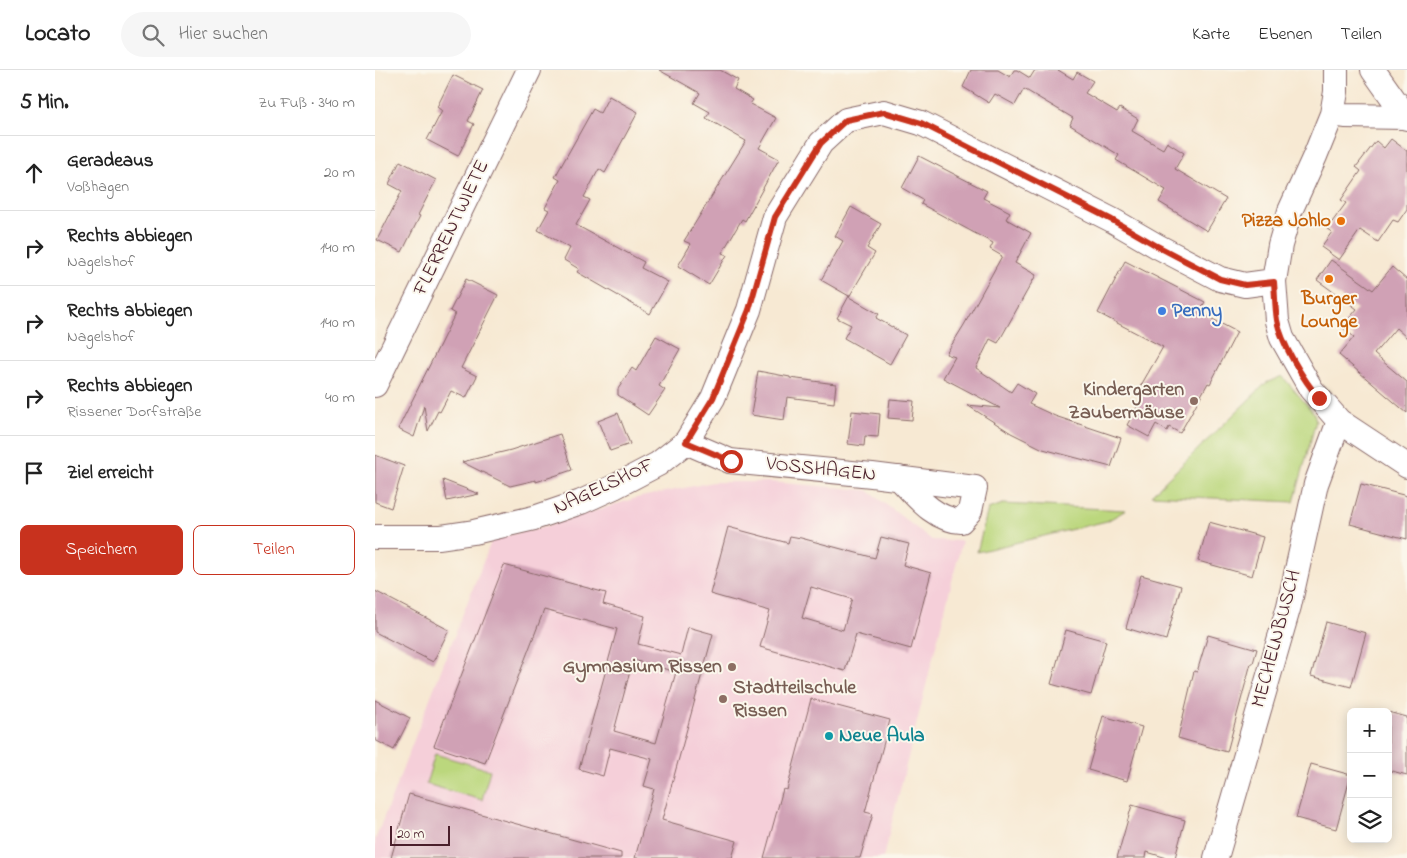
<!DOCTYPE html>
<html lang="de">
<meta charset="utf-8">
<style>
:root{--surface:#fff;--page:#f6f6f6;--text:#222;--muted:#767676;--line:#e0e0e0;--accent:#c8321e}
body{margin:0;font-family:"Indie Flower",sans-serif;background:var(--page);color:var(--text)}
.controls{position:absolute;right:15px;bottom:15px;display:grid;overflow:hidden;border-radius:8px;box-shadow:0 2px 12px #0003}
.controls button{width:45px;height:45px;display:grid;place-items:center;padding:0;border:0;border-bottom:1px solid var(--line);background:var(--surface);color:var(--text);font:25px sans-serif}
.scale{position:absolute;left:15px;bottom:12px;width:60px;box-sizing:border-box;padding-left:5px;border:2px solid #4a1f2b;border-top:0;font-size:14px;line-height:18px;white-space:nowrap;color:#4a1f2b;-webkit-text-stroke:4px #fbf7ec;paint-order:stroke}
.stop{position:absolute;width:15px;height:15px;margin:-11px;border:4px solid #c8321e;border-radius:50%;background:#fff}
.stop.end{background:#c8321e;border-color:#fff;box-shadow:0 1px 5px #0008}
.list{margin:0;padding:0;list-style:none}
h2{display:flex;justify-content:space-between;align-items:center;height:65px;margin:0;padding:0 20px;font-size:21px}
h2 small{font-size:16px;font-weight:400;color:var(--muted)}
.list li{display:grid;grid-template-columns:32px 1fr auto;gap:15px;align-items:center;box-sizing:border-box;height:75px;padding:0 20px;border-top:1px solid var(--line)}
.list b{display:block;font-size:19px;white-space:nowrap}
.list p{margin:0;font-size:16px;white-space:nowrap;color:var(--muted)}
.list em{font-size:16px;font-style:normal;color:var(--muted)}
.actions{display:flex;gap:10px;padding:15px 20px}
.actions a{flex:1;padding:11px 0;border:1px solid var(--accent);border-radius:8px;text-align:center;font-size:18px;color:var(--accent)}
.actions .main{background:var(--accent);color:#fff}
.icon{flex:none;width:28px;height:28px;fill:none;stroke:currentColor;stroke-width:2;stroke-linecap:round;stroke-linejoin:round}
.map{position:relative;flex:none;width:1032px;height:788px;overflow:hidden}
header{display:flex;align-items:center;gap:30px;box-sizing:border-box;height:70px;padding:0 25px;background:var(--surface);border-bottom:1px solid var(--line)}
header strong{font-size:24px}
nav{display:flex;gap:28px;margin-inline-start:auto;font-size:18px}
.search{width:350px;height:45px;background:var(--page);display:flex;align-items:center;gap:12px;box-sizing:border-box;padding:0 18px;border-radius:28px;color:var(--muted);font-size:19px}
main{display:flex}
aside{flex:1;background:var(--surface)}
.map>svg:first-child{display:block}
</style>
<header>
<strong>Locato</strong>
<div class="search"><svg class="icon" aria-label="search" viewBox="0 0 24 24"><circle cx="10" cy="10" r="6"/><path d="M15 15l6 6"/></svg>Hier suchen</div>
<nav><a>Karte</a><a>Ebenen</a><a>Teilen</a></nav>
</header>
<main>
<aside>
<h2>5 Min.<small>Zu Fuß · 340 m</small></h2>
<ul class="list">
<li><svg class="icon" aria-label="ahead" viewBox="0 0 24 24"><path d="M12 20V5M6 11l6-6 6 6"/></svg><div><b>Geradeaus</b><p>Voßhagen</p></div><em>20 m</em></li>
<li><svg class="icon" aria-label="right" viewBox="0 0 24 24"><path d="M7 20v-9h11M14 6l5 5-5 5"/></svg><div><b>Rechts abbiegen</b><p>Nagelshof</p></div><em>140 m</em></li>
<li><svg class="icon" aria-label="right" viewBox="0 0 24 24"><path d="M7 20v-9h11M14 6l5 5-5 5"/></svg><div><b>Rechts abbiegen</b><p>Nagelshof</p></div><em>140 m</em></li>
<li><svg class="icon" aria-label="right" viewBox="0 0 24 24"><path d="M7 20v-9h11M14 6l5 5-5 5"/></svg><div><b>Rechts abbiegen</b><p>Rissener Dorfstraße</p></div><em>40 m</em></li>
<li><svg class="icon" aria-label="arrive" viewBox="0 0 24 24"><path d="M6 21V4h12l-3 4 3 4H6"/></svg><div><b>Ziel erreicht</b></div></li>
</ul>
<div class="actions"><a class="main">Speichern</a><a>Teilen</a></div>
</aside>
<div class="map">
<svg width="1032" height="788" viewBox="0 0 1032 788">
<rect width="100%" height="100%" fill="#fbf7ec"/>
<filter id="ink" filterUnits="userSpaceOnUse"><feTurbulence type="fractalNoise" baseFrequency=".02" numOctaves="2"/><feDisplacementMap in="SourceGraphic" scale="10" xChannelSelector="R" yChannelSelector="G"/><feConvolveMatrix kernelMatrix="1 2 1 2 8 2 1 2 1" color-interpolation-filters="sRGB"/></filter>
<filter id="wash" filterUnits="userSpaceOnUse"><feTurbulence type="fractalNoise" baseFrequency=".0096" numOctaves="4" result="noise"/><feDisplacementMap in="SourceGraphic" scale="20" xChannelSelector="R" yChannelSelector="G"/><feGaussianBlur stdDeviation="1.12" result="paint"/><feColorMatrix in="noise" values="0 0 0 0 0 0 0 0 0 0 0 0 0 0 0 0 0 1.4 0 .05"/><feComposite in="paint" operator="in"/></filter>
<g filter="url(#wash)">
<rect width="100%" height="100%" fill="#f7e9d3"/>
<path fill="#f5cfd9" d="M338,412H396L492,420L557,470L587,471L508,788H0V770L117,469L168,457L261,428Z"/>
<path fill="#bbd77d" stroke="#827b54" d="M907,306L939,343L941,351L919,432L776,425L891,313Z
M628,434L751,440L732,451L602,482L613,439Z
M60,684L115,700L107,730L51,714Z"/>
<g id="blocks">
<path fill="#d0a1b5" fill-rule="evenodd" d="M284,0H345L363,10L359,19L378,30L375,34L401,48L384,78L404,89L370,151L367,149L347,183L352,185L334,215L303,196L316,174L309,171L371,71L331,48L335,42L319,33L325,23Z
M596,0H623L635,7L639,0H642L655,8L660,0H683L698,9L702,2L718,11L710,23L742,42L745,38L763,49L757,61L788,79L792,72L809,83L800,99L851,129L832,161L784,132L791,120L741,90L744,85L695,55L698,48L649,19L640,35L620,24L614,33L588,17Z
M78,5L108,20L93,51L99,54L83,86L52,70L67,41L62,37Z
M234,26L263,42L230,103L224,99L209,127L215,130L201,155L269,192L266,198L293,212L275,244L202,202L204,199L189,190L195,178L163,160L174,140L170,138L185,110L180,107L218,39L225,43Z
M1016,69L1032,81V139L1023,152L1018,150L1003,172L985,160L964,190L946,177L957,162L952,159L971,133L966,130L986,101L981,97L1001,71L1009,78Z
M544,86L612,121L608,128L635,142L631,149L656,163L640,193L661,205L623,273L615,269L601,298L636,322L642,313L660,324L654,334L680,346L746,368L736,397L668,379L636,363L592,335L625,338L568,308L580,287L571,284L589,255L627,186L615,179L618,173L546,134L548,130L527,118Z
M25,91L61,110L43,145L45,146L27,182L2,170L27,121L14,114Z
M476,137L506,154L492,178L500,183L474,227L504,244L501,248L531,265L515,294L469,268L476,255L462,248L474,226L446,210L468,171L460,166Z
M956,190L998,220L1017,197L1032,210V268L1021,258L999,284L1032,312V343L964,285L979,267L967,257L982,239L942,210Z
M750,191L830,232L824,242L862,262L835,314L833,313L805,363L794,357L792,361L781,354L774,367L752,355L771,320L765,317L788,277L723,243Z
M91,209L123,225L86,298L102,306L91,328L76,321L65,342L63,341L53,361L49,336L39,367L23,359L80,244L75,241Z
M281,266L305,279L284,316L290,320L273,345L243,325V319L257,298L261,301Z
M383,301L415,307V308L461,314L459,333L412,327L409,350L376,345Z
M515,329L539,331L537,350L513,348Z
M477,341L505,344L503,367L490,366L489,376L473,374Z
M243,343L255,374L235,381L223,351Z
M185,364L197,400L161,412V410L135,416L87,392L136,380Z
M0,385L29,396L16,438L0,432Z
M68,410L104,424L72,431Z
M986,414L1032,426V469L975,454Z
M834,452L888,467L877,506L823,491Z
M353,457L413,473L415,466L426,468L500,488L506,467L534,474L528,495L556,503L536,579L481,564L470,601L385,577L395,541L335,524ZM436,517L477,529L468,560L427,548Z
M129,495L231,523L228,534L270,546L263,574L306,585L313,557L338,564L287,750L362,771L357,788H260L279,719L269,716L277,689L235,678L228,706L204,699L242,559L169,540L110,693L59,676ZM258,590L301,602L281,673L239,661Z
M766,505L806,516L791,570L751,558Z
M0,521L74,560L58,592L0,562Z
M951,552L991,563L976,617L936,606Z
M691,560L731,571L716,625L676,614Z
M833,565L882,579L878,593H876L852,682L803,668L819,601L822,602Z
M436,629L515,650L490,742L498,744L485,788H389L408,719L412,720Z
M0,630L35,648L19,680L0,670Z
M1013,642L1032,647V705L1013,700Z
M728,646L767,657L752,711L713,700Z
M936,694L976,705L961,759L921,748Z
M34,724L246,783V788H16Z
M757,735L810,750L800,788H792L772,782L771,788H742Z"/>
</g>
</g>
<g filter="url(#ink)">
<use href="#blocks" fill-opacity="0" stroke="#876666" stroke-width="1"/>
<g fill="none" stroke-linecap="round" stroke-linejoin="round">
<defs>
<path id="street" d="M961,0V22L957,44L940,86L915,141L905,175L899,211L902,251L907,268L936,319L964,351L1032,396
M998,0L1032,48
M957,44L970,46L1031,47
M0,315L154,0
M311,372L355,391L497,405L600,418L595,441L586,451C559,450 541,426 524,408
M0,467H65L99,462L159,448L206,432L239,417L283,394L311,372L338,328L374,240L400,147L446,73L471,50L509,42L546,53L737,150L782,176L845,209L870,215L899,211
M841,788L914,536L941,414L964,351"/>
</defs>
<use href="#street" stroke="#876666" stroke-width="26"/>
<use href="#street" stroke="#fff" stroke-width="24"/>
</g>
</g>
<g fill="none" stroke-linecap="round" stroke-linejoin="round" filter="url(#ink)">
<path stroke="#c8321e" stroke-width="6" d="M356,391L311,372L338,328L374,240L400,147L446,73L471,50L509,42L546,53L737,150L782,176L845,209L870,215L899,212C900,224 900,238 902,250C906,273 929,311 944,328"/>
</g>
<g fill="#e8710a" stroke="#fbf7ec" stroke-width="2">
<circle cx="966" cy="151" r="5"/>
<circle cx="954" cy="209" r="5"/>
</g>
<circle fill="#3f7fe0" stroke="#fbf7ec" stroke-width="2" cx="787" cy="241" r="5"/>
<g fill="#8d6e63" stroke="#fbf7ec" stroke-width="2">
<circle cx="819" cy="331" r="5"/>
<circle cx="357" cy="597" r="5"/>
<circle cx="348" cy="629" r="5"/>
</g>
<circle fill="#0f9aa8" stroke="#fbf7ec" stroke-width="2" cx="454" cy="666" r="5"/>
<g text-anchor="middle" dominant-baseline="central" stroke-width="4" stroke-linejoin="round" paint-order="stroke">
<g font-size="20" font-weight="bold" fill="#c56008" stroke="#fbf7ec" text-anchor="end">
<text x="956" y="151">Pizza Johlo</text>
<text x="954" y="229" text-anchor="middle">Burger<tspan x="954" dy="23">Lounge</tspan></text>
</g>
<g font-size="20" fill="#4a1f2b" stroke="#fbf7ec">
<text transform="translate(77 158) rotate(-64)">FLERRENTWIETE</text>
<text transform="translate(446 400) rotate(6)">VOSSHAGEN</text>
<text transform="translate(229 417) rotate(-25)">NAGELSHOF</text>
<text transform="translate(902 569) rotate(-75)">MECHELNBUSCH</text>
</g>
<g font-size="20" font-weight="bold" fill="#366cbe" stroke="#fbf7ec" text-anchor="start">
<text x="797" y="241">Penny</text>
</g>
<g font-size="20" font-weight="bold" fill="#785e54" stroke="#fbf7ec" text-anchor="end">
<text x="809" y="320">Kindergarten<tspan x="809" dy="23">Zaubermäuse</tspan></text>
<text x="347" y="597">Gymnasium Rissen</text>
<text x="358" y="618" text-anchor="start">Stadtteilschule<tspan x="358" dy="23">Rissen</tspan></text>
</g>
<g font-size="20" font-weight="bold" fill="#0d838f" stroke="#fbf7ec" text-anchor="start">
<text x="464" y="666">Neue Aula</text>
</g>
</g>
</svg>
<div class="controls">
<button>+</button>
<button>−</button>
<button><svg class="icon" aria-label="layers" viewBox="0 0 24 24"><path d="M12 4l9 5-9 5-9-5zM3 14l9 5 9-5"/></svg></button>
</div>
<div class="scale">20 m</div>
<div class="stop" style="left:356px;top:391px"></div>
<div class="stop end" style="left:944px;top:328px"></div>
</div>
</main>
